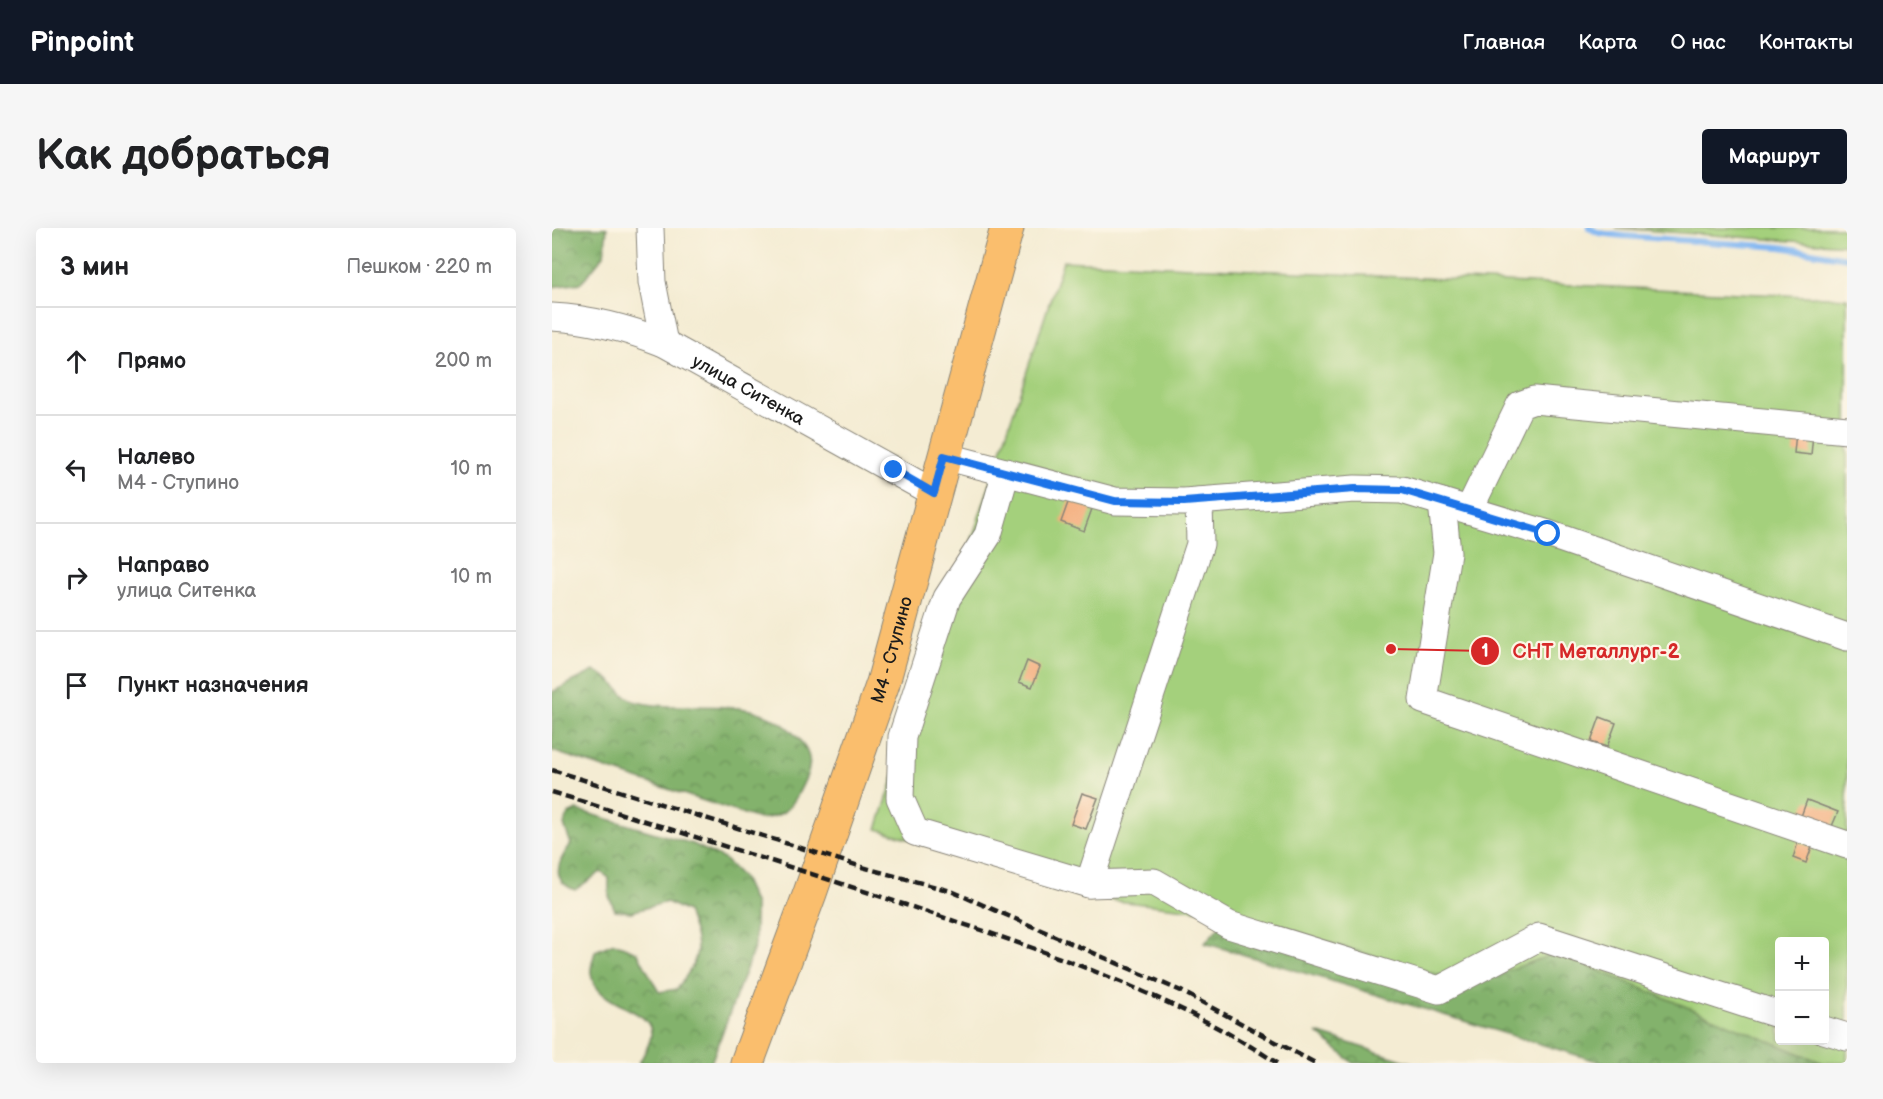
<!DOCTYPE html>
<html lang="ru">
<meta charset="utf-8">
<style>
:root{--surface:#fff;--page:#f6f6f6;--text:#202124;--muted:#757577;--line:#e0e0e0;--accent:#111827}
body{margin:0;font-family:"Balsamiq Sans",sans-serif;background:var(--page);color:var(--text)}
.controls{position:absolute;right:18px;bottom:18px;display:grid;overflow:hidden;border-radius:6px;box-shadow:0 6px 24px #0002}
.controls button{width:54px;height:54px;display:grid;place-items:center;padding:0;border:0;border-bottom:2px solid var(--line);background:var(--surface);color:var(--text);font:30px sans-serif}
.stop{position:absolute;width:18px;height:18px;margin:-14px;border:4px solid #1a73e8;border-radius:50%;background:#fff}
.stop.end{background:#1a73e8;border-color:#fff;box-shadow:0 2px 6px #0008}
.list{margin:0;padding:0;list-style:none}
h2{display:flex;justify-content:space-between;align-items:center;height:78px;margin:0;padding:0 24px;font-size:26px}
h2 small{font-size:20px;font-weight:400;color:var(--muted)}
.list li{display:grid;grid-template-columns:39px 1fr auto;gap:18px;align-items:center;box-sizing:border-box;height:108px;padding:0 24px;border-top:2px solid var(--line)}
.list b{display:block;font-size:22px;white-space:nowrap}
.list p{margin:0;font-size:20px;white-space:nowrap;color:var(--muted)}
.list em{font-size:20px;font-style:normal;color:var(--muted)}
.icon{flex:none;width:33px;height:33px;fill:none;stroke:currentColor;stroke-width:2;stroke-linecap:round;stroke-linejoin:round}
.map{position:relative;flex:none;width:1295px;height:835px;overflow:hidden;border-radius:6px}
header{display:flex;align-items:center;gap:36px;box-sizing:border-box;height:84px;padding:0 30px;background:var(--accent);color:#fff}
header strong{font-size:28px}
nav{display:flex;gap:33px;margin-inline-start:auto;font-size:21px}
.intro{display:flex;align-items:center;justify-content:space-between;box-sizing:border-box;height:144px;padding:0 36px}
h1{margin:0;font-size:42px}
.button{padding:15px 27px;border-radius:6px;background:var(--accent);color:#fff;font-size:21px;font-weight:700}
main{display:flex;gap:36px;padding:0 36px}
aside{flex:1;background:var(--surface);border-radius:6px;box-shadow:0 6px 24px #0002}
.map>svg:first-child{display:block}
</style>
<header>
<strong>Pinpoint</strong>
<nav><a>Главная</a><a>Карта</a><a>О нас</a><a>Контакты</a></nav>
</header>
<div class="intro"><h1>Как добраться</h1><a class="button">Маршрут</a></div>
<main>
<aside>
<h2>3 мин<small>Пешком · 220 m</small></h2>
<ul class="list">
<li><svg class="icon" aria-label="ahead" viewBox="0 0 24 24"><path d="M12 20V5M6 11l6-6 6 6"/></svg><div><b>Прямо</b></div><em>200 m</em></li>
<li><svg class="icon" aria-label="left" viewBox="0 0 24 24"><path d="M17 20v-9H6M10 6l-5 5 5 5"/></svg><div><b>Налево</b><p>М4 - Ступино</p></div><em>10 m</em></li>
<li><svg class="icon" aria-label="right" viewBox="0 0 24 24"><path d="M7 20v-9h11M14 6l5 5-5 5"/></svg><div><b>Направо</b><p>улица Ситенка</p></div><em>10 m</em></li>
<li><svg class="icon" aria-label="arrive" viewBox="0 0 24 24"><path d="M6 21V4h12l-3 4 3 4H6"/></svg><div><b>Пункт назначения</b></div></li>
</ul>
</aside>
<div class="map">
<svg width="1295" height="835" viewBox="0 0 1295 835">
<defs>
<pattern id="forest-crowns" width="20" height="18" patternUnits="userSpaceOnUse" patternTransform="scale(1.5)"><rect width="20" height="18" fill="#83b26c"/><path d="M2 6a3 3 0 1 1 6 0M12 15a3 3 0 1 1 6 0" fill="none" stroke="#6a9058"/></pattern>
</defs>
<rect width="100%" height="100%" fill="#fcf5e5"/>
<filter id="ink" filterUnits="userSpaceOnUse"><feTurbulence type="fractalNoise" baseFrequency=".0167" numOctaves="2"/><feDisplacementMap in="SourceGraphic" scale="12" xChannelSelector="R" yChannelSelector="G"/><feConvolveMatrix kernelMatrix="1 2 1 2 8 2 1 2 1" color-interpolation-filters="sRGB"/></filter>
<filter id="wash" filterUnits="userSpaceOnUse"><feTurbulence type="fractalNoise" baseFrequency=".008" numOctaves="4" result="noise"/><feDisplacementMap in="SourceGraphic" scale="24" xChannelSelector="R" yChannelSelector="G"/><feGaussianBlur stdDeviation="1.35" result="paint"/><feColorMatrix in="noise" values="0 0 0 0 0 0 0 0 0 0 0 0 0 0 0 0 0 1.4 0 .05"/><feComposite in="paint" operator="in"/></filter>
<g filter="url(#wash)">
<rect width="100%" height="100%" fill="#f4ecd3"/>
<path fill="url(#forest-crowns)" stroke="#506744" stroke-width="1.5" d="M0,0H55L52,27L29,55L0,59Z
M42,443C63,449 69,471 85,474C139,487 202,461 245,509C265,531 258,542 246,566C237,584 227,589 207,591L0,523V464Z
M25,582L141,616L172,631L191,650L203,677V717L159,835H87C91,827 100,814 99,805C99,779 44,779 39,746C38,739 42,729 43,723L62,715L85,724L107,764L125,761C149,729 150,721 135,684L115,674L79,684L63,682L57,668V650L49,644L23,662C0,653 3,637 19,616L12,597L16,586Z
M678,686L1004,725L1271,835H1051L653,715Z
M765,805L860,835H801Z"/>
<path fill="#a4d07c" stroke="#60764c" stroke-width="1.5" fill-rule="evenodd" d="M1063,0H1295V17Z
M511,33L1295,70V835H1271L1004,725L919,756L678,686L556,672L325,601ZM1228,714H1272V812H1228Z"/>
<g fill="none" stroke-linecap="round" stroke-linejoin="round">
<path stroke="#84b8f2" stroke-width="6" d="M1037,0L1047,5L1071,8L1229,19L1295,30"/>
</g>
<g id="blocks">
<path fill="#f4ab79" d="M1244,204L1261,206L1259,227L1242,225Z
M517,272L540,281L532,303L509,294Z
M475,433L488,439L480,459L467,454Z
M1048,489L1064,495L1055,519L1039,514Z
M530,565L546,570L534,601L519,596Z
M1255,572L1286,584L1278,603L1248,591Z
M1246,614L1260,619L1254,635L1241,630Z"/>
</g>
</g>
<g filter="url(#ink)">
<use href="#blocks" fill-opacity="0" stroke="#888478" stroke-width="1.5"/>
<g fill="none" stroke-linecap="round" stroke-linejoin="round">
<defs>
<g id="minor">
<path d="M98,0L100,54L112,115"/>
<path id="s1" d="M0,89C38,91 77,101 112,115L382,265"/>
<path d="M392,228L563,273L632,274L803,261L850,262L996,306L1295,409"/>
<path d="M454,244L436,307L395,370L350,509L348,570L363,604L537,656L602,654L677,697L887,762L987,709L1228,787"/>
<path d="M890,274L895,325L871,472L1295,617"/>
<path d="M917,282L968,177L982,172L1295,202"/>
<path d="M537,656L648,316L647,273"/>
<path d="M1272,802L1295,809"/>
</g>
<g id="major">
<path id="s2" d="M195,835L258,665L331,455L455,0"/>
</g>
</defs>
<use href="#minor" stroke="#888478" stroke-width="29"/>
<use href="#major" stroke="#888478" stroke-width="35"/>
<use href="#minor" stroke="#fff" stroke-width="27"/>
<use href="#major" stroke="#fabe6d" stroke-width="33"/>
<path stroke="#1c1c1c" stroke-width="4.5" stroke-dasharray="9 4.5" stroke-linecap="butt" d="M0,542L310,639L399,663L629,763L763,835
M0,564C118,601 237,638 354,677C478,718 616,763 725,835"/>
</g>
</g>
<g fill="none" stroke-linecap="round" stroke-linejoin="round" filter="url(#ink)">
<path stroke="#1a73e8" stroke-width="8" d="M342,242L382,265L392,228L563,273L632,274L803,261L850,262L996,306"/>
</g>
<g text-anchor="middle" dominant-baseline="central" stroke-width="4.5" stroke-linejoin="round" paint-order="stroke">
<g font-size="18" fill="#1c1c1c" stroke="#fcf5e5">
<text stroke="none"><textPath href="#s1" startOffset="212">улица Ситенка</textPath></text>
<text stroke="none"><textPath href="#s2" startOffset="438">М4 - Ступино</textPath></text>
</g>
</g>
<path fill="none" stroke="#d62828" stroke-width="2" d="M839 421L933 423"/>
<g fill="#d62828" stroke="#fcf5e5" stroke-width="2">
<circle cx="839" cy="421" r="6"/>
<circle cx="933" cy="423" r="15"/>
</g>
<g font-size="18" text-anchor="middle" font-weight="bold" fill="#fff">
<text x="933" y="429">1</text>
</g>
<g font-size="20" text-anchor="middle" font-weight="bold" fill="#d62828" stroke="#fcf5e5" stroke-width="4.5" stroke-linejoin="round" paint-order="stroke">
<text x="1044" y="430">СНТ Металлург-2</text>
</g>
</svg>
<div class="controls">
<button>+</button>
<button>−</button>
</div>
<div class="stop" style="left:996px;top:306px"></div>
<div class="stop end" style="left:342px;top:242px"></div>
</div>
</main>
